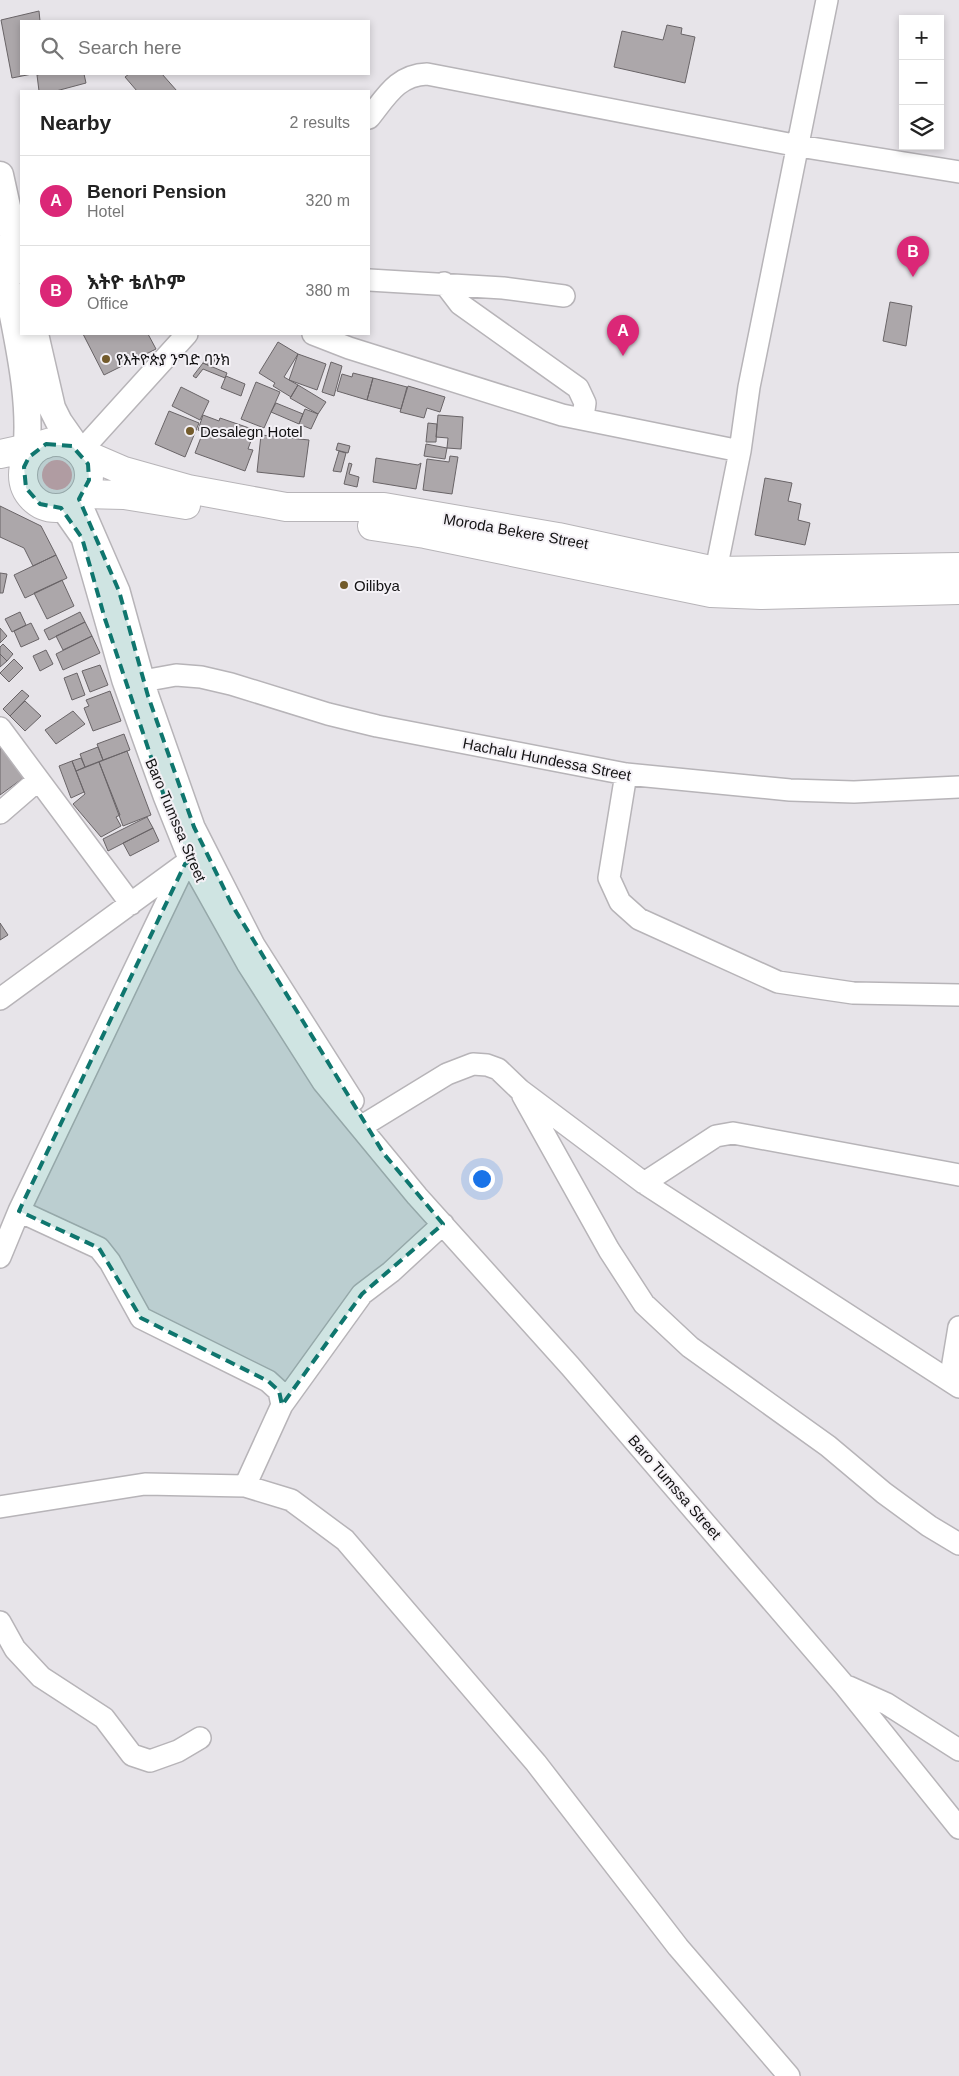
<!DOCTYPE html>
<meta charset="utf-8">
<style>
:root{--surface:#fff;--page:#f6f6f6;--text:#222;--muted:#767676;--line:#e0e0e0;--accent:#db2777}
body{margin:0;font-family:Arial,"Noto Sans Ethiopic",sans-serif;background:var(--page);color:var(--text)}
.controls{position:absolute;right:15px;top:15px;display:grid;overflow:hidden;border-radius:0px;box-shadow:0 2px 8px #0003}
.controls button{width:45px;height:45px;display:grid;place-items:center;padding:0;border:0;border-bottom:1px solid var(--line);background:var(--surface);color:var(--text);font:25px sans-serif}
.you{position:absolute;left:481px;top:1178px;width:18px;height:18px;margin:-12px;border:4px solid #fff;border-radius:50%;background:#1a73e8;box-shadow:0 0 0 8px #1a73e833}
.badge{display:grid;place-items:center;width:32px;height:32px;border-radius:50%;background:var(--accent);color:#fff;font-size:16px;font-weight:700}
.pin{position:absolute;translate:-50% -41px;filter:drop-shadow(0 1px 2px #0008)}
.pin::after{content:'';position:absolute;top:26px;width:18px;height:15px;background:inherit;clip-path:polygon(0 0,100% 0,50% 100%)}
.list{margin:0;padding:0;list-style:none}
h2{display:flex;justify-content:space-between;align-items:center;height:65px;margin:0;padding:0 20px;font-size:21px}
h2 small{font-size:16px;font-weight:400;color:var(--muted)}
.list li{display:grid;grid-template-columns:32px 1fr auto;gap:15px;align-items:center;box-sizing:border-box;height:90px;padding:0 20px;border-top:1px solid var(--line)}
.list b{display:block;font-size:19px;white-space:nowrap}
.list p{margin:0;font-size:16px;white-space:nowrap;color:var(--muted)}
.list em{font-size:16px;font-style:normal;color:var(--muted)}
.icon{flex:none;width:28px;height:28px;fill:none;stroke:currentColor;stroke-width:2;stroke-linecap:round;stroke-linejoin:round}
.map{position:relative;flex:none;width:959px;height:2076px;overflow:hidden}
.search{position:absolute;background:var(--surface);box-shadow:0 2px 8px #0003;left:20px;top:20px;width:350px;height:55px;display:flex;align-items:center;gap:12px;box-sizing:border-box;padding:0 18px;border-radius:0px;color:var(--muted);font-size:19px}
.panel{position:absolute;background:var(--surface);box-shadow:0 2px 8px #0003;left:20px;top:90px;width:350px;height:245px;border-radius:0px}
.map>svg:first-child{display:block}
</style>
<div class="map">
<svg width="959" height="2076" viewBox="0 0 959 2076">
<rect width="100%" height="100%" fill="#e7e4e9"/>
<path fill="#d9a5af" d="M42 475a15 15 0 1 1 30 0a15 15 0 1 1-30 0Z"/>
<path fill="#aca7aa" stroke="#696467" d="M39,11L40,21H21V74H32L12,78L1,20Z
M667,25L682,28L681,34L695,37L685,83L614,67L622,31L663,40Z
M42,74H84L86,83L56,91H39L37,75Z
M129,74H162L177,91H137L125,77Z
M890,302L912,306L906,346L883,341Z
M83,334H148L156,349L104,375Z
M278,342L298,354L284,377L298,385L291,397L273,386L275,383L259,373Z
M207,353L216,357L212,367L203,363Z
M298,354L326,364L317,390L289,380Z
M331,362L342,366L334,396L322,392Z
M203,363L227,373L225,378L203,369L196,378L193,376Z
M353,373L373,378L367,400L337,391L342,374L352,377Z
M226,376L245,384L241,396L221,388Z
M373,378L407,387L401,409L367,400Z
M256,382L280,392L264,428L241,419Z
M298,385L326,402L318,414L290,398Z
M408,386L445,397L440,412L427,408L424,418L400,412Z
M181,387L209,401L200,420L172,406Z
M276,403L303,414L299,424L271,412Z
M305,409L318,414L311,429L299,424Z
M169,411L199,423L185,457L155,444Z
M203,415L219,421L220,418L255,430L248,449L253,450L245,471L195,453L203,432L198,430Z
M438,415L463,417L461,449L447,448L448,438L436,437Z
M428,423L437,424L436,442H426Z
M261,435L309,440L304,477L257,472Z
M338,443L350,446L348,453L336,450Z
M426,444L447,448L445,459L424,456Z
M339,451L346,453L341,472L333,471Z
M450,456L458,457L452,494L423,490L427,459L449,462Z
M376,458L418,465L421,463L416,489L373,482Z
M349,463L352,464L349,474L359,477L357,487L344,484Z
M765,478L792,483L788,501L801,504L798,520L810,523L805,545L755,535Z
M0,506L41,526L56,555L33,566L24,548L0,537Z
M56,555L67,578L25,598L14,575Z
M0,573L7,574L3,593H0Z
M62,580L74,606L47,619L34,593Z
M20,612L26,625L12,632L5,619Z
M80,612L85,622L49,640L44,630Z
M85,622L92,636L63,650L56,636Z
M31,623L39,639L21,647L14,631Z
M0,628L7,636L0,643Z
M92,636L100,653L63,670L56,654Z
M3,644L13,654L7,661L0,654V647Z
M46,650L53,664L40,671L33,656Z
M0,654L7,661L0,667Z
M14,659L23,668L9,682L0,673Z
M100,665L108,685L90,692L82,671Z
M77,673L85,695L72,700L64,678Z
M22,690L29,696L10,716L3,709Z
M110,691L121,721L93,731L84,708L89,706L86,700Z
M25,701L41,716L25,731L10,716Z
M73,711L85,724L56,744L45,730Z
M124,734L130,750L103,760L97,744Z
M4,746L26,776L0,795V749Z
M98,747L103,760L85,767L80,754Z
M127,751L151,815L123,826L99,762Z
M81,758L85,767L76,771L72,761Z
M72,761L84,792L71,798L59,766Z
M99,762L120,815L116,817L121,826L101,837L73,804L85,794L76,771Z
M147,817L153,828L108,851L103,839Z
M153,828L159,841L130,856L123,843Z
M0,923L8,935L0,940Z"/>
<g fill="none" stroke-linecap="round" stroke-linejoin="round">
<defs>
<path id="minor" d="M369,118C386,97 397,75 427,74L799,146L959,172
M369,280L503,288L564,296
M444,283L460,304L578,388L585,403L583,417
M313,334L349,348L562,415L740,451
M80,452L187,334
M79,499L119,591L148,696L194,827L254,945L353,1101
M61,508L82,538L123,681L164,796L190,861L247,963L323,1082L417,1196L570,1366L845,1686L959,1828
M713,585L740,451L749,387L827,0
M143,681L176,675L201,677L231,684L328,714L377,726L626,774L790,790L854,792L959,787
M0,728L131,904
M626,774L609,878L620,902L639,919L778,982L853,993L959,995
M0,813L37,781
M0,999L182,866
M523,1096L609,1250L644,1304L690,1347L828,1446L884,1493L929,1526L959,1544
M367,1123L447,1074L473,1064L487,1065L498,1069L520,1090L644,1183L959,1387
M644,1183L716,1136L733,1133L959,1175
M19,1211L99,1248L110,1262L141,1318L268,1381L279,1391L282,1405L245,1486
M0,1257L19,1211L185,864
M950,1381L959,1327
M282,1405L362,1294L391,1272L443,1224
M0,1507L145,1484L245,1486L291,1500L345,1540L536,1763L678,1947L789,2076
M0,1622L15,1649L41,1677L104,1718L132,1755L150,1761L178,1751L200,1738
M849,1687L887,1704L959,1750"/>
<path id="major" d="M0,175L21,270
M0,249C11,315 37,401 24,467
M35,334L52,408L59,422L80,452"/>
<path id="highway" d="M23 475a33 33 0 1 1 66 0a33 33 0 1 1-66 0Z
M80,452L124,471L188,489L286,507H384L558,537L715,571L959,567
M0,454L46,444
M83,494L124,495L186,505
M372,526L425,534L711,593L761,595L959,590"/>
</defs>
<use href="#minor" stroke="#b7b4b8" stroke-width="24"/>
<use href="#major" stroke="#b7b4b8" stroke-width="29"/>
<use href="#highway" stroke="#b7b4b8" stroke-width="30"/>
<use href="#minor" stroke="#fff" stroke-width="21"/>
<use href="#major" stroke="#fff" stroke-width="26"/>
<use href="#highway" stroke="#fff" stroke-width="28"/>
</g>
<path fill="#0f766e" fill-opacity="0.2" stroke="#0f766e" stroke-width="4" stroke-dasharray="10 6" stroke-linejoin="round" d="M46,444L72,446L88,464L89,480L79,499L119,591L148,696L194,827L232,905L384,1154L443,1224L362,1294L282,1405L279,1391L268,1381L141,1318L99,1248L19,1211L185,864L190,861L164,796L105,619L82,538L61,508L40,504L26,488L24,467L29,457Z"/>
<g fill="#735b2b" stroke="#f4f1f6" stroke-width="2">
<circle cx="106" cy="359" r="5"/>
<circle cx="190" cy="431" r="5"/>
<circle cx="344" cy="585" r="5"/>
</g>
<g text-anchor="middle" dominant-baseline="central" stroke-width="4" stroke-linejoin="round" paint-order="stroke">
<g font-size="15" fill="#131213" stroke="#f4f1f6" text-anchor="start">
<text x="116" y="359">የእትዮጵያ ንግድ ባንክ</text>
<text x="200" y="431">Desalegn Hotel</text>
<text x="354" y="585">Oilibya</text>
</g>
<g font-size="15" fill="#131213" stroke="#f4f1f6">
<text transform="translate(516 531) rotate(10)">Moroda Bekere Street</text>
<text transform="translate(547 759) rotate(11)">Hachalu Hundessa Street</text>
<text transform="translate(176 820) rotate(67)">Baro Tumssa Street</text>
<text transform="translate(675 1487) rotate(49)">Baro Tumssa Street</text>
</g>
</g>
</svg>
<div class="controls">
<button>+</button>
<button>−</button>
<button><svg class="icon" aria-label="layers" viewBox="0 0 24 24"><path d="M12 4l9 5-9 5-9-5zM3 14l9 5 9-5"/></svg></button>
</div>
<div class="you"></div>
<div class="pin badge" style="left:623px;top:356px">A</div>
<div class="pin badge" style="left:913px;top:277px">B</div>
<div class="search"><svg class="icon" aria-label="search" viewBox="0 0 24 24"><circle cx="10" cy="10" r="6"/><path d="M15 15l6 6"/></svg>Search here</div>
<section class="panel">
<h2>Nearby<small>2 results</small></h2>
<ul class="list">
<li><span class="badge">A</span><div><b>Benori Pension</b><p>Hotel</p></div><em>320 m</em></li>
<li><span class="badge">B</span><div><b>እትዮ ቴለኮም</b><p>Office</p></div><em>380 m</em></li>
</ul>
</section>
</div>
